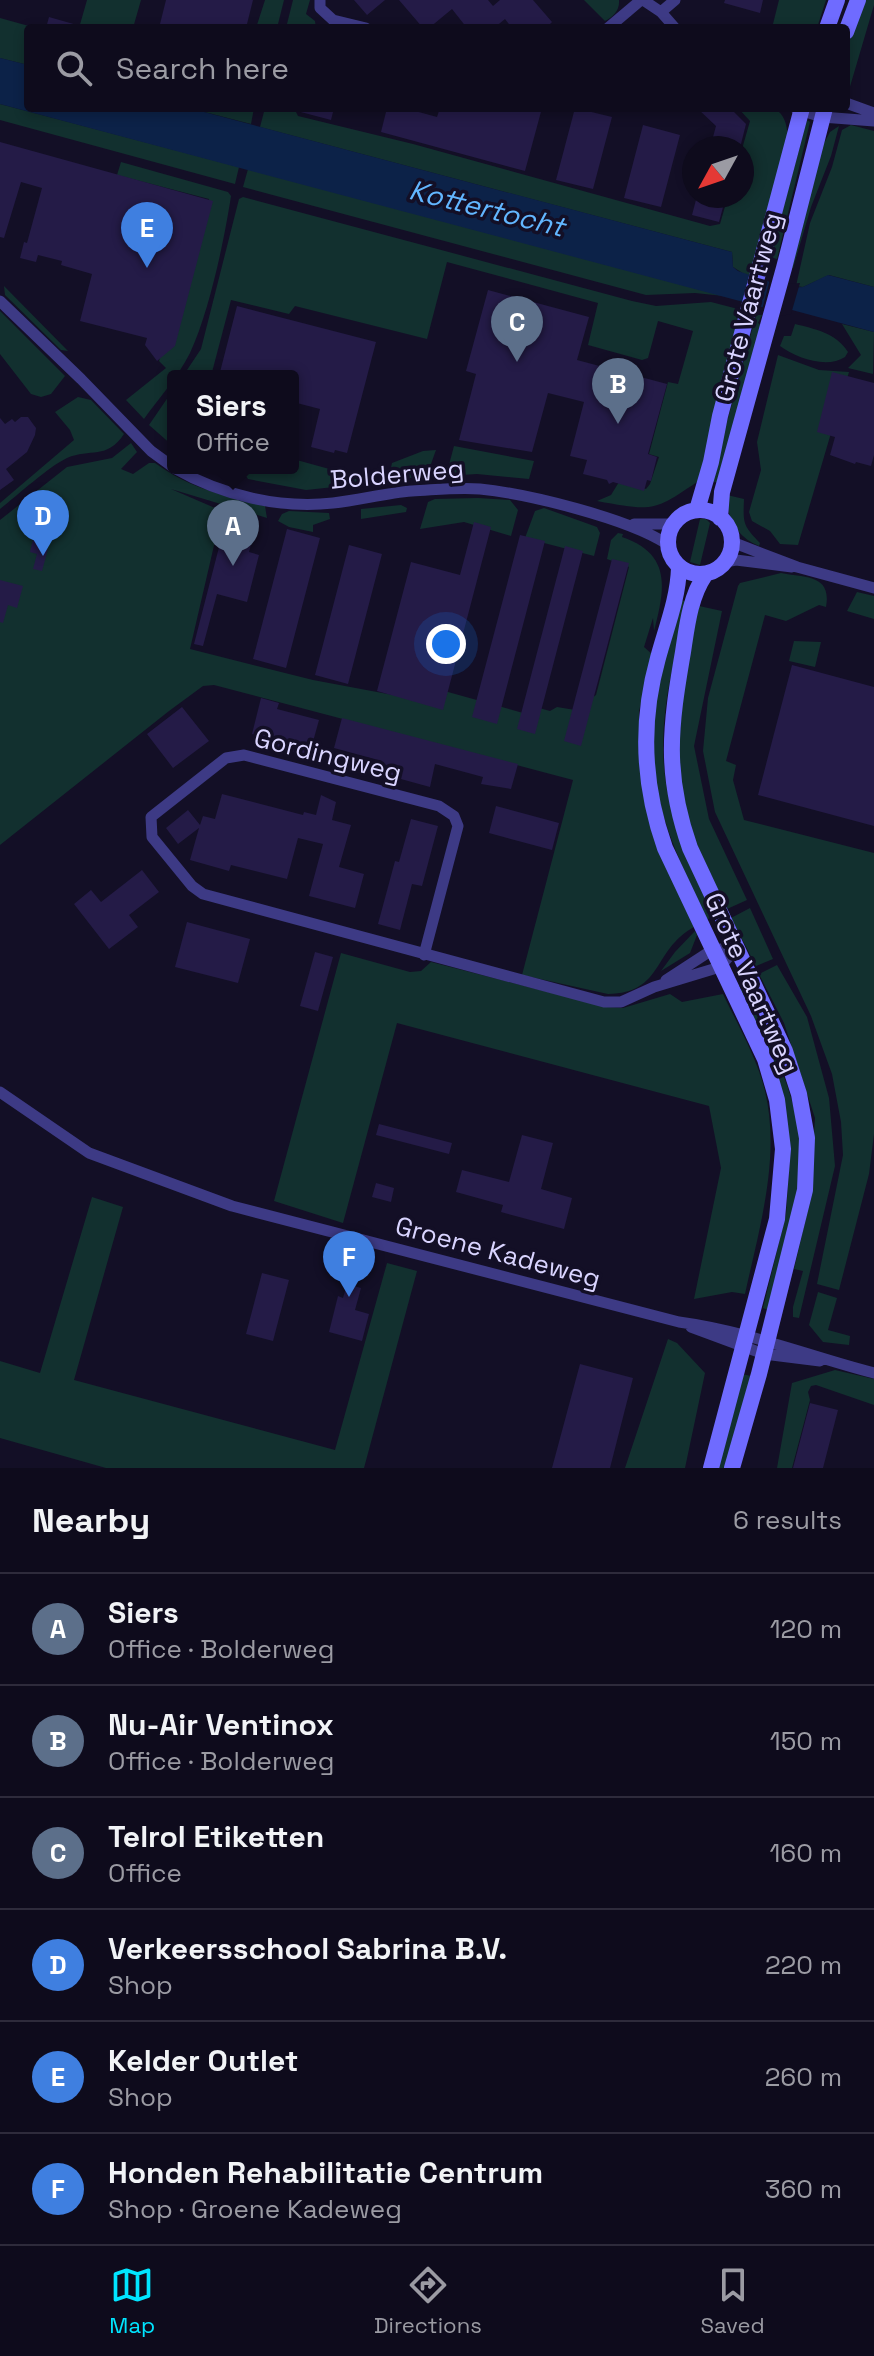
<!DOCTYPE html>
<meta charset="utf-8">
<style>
:root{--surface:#0e0b1c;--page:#1c1929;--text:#f1f3f6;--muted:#9b9ba3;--line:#2e2b3b;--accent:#00e5ff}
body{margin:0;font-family:"Space Grotesk",sans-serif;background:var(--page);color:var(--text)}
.compass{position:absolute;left:682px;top:136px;width:72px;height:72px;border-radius:50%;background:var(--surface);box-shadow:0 4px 12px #0003;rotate:230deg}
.you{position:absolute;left:446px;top:644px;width:28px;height:28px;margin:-20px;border:6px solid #fff;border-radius:50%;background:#1a73e8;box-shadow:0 0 0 12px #1a73e833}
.badge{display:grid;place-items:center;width:52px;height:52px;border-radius:50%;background:var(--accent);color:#fff;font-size:26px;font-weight:700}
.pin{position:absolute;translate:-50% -66px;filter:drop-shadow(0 2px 4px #0008)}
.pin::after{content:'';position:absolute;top:42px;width:28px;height:24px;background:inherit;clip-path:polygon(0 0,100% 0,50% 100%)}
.popup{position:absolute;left:167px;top:370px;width:132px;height:104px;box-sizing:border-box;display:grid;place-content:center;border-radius:8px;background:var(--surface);filter:drop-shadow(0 2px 6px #0005);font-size:26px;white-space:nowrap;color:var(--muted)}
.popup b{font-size:30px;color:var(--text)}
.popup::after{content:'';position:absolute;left:50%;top:100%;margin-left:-16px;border:16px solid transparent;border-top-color:var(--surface)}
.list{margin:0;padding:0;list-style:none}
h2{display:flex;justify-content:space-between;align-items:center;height:104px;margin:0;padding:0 32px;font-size:34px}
h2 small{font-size:26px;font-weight:400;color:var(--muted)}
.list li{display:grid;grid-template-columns:52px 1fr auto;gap:24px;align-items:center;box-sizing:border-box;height:112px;padding:0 32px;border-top:2px solid var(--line)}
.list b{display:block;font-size:30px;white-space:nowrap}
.list p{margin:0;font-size:26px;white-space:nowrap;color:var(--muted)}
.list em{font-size:26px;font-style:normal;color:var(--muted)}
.icon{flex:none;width:44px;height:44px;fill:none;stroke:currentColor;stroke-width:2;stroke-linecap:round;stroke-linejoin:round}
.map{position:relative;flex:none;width:874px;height:1468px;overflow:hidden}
.search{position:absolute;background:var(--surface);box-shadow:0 4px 12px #0003;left:24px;right:24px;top:24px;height:88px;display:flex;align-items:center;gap:20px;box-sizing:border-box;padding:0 28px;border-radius:8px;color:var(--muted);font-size:30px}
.sheet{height:776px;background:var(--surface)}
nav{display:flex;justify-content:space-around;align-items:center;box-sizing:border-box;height:112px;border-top:2px solid var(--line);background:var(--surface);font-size:22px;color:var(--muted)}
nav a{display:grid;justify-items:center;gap:4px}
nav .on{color:var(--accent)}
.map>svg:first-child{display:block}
</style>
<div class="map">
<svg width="874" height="1468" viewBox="0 0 874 1468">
<rect width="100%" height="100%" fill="#130f26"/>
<path fill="#12302f" d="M87,0H141L133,28H79Z
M265,0H284L277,28H256Z
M293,0H310L306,14L315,21L316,28H286Z
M584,0H619C620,10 613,17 605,21Z
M779,0H826L817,28H772Z
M866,0H874V5L849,90C838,62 854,25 866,0Z
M0,18L36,28H28V65L0,58Z
M0,104L239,167L235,184L0,120Z
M189,108H254L251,124Z
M265,108H294L298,116L413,144L710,226L720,224L728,196H742V149L750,121L738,108C769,108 786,101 788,139L749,277L733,267L732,252L260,127Z
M807,120L810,122L777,259L770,257Z
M851,125L874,131V287L829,275L803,287L796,286L810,223L832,167L842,130Z
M839,126L831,156L811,207L793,268H791L822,147L830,132Z
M121,162L228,192L231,196C224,242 209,312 190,353C178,377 159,398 144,419L126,400L166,368L159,361L206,222L209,199L117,175Z
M248,169L724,296L695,293L646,295L243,187Z
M243,197L632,301L656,306L711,302L738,309L736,317L739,321L703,478C654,511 656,512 597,501L611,495L619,482L646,489L650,484L659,457L649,454L668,382L678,384L693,331L658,321L648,358L642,360L588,345L598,303L447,262L427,339L295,306L289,314L231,300L211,376H183L201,349L239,199Z
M4,286L68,351L61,350L5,295Z
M0,311L65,376L51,394L41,397L31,394L0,354Z
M756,315H762L758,323L761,325L719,483L711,481Z
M795,324C815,329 836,333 848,352L845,357C827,369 796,358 780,346L784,336H791Z
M842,324L874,332L873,374L848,368L861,355Z
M778,355L819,370L849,372L798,545L780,544L770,531L752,521L749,512L761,470L757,442Z
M173,390V446L149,425Z
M78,397L91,400L124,434C107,460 90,448 67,458C48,467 18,495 0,509V503L74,440L70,430L55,412Z
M131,443L137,452L121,469L133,474L149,463H155C191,489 223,495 265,506L267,518L171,489L222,511L190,649L313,680L409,698L430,687L523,713L525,704L550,711L557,707L575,710L596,695L629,567L607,559L611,540L618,533L623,534L622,537C672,554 665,589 654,631L653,618L644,647L653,655L639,711V737L694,927C652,950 664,993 608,994L522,975L573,780L214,685L203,686L169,711L0,845V520L67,467L112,458Z
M454,446L534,461L529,479L477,474L446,476Z
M436,450L427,475L388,482L392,463L423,451Z
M293,459L373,481L372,483L306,490L248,479L246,476L247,468H293Z
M727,495L744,499C743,524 743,525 760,543L759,546C737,537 726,518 727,495Z
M478,498L510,500L518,510L511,536L464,522L420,529L428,502L435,499Z
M401,505L407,508L406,512L361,519V509Z
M544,508L597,527L600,533L594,556L525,538L535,511Z
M289,511L329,513L330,519L313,525V532L289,527L278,521L282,514Z
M700,519H706L710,523L700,565L690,562Z
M781,573C805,578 832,574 826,607L819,605L786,621L765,615L726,761L736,765L733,780L744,820L874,853V1134L869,1174L839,1290L817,1284L843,1155L841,1122L832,1074L811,1016L715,812L703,751L708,698L738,586L740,583Z
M857,592L874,596V619L847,611Z
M680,600L689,602C670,672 651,743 673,814C683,849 701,883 714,917L707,919C670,842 642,784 656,695C661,663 672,631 680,600Z
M699,606L722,611L694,746L709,819L747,900L727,909L695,840L678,788L680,695Z
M794,641L821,642L815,667L789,661Z
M750,908L773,959L756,966L731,918Z
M695,931L697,935L690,953L661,971L675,952Z
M341,953L410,972L421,971L431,962L606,1007L623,1008L670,994L682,1002L723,994C738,1025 757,1058 765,1091C781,1158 759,1229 745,1294L732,1292L694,1299L721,1168L709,1106L397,1023L343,1223L274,1201Z
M777,965L807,1017L829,1098L835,1166L799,1318L793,1317V1307L803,1271L794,1269L810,1200L815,1118L784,1023L759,974Z
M741,984C764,1030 789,1076 798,1127C809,1183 781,1255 768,1310L763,1308L786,1214L790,1155L737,986Z
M92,1197L123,1207L74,1380L335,1450L387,1263L417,1271L364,1468H106L0,1438V1361L40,1373Z
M818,1292L837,1298L828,1330L850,1336L849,1345L823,1342L809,1325Z
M668,1339L677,1343L705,1373L685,1468H625Z
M835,1370L874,1379V1405L816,1385L811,1386L808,1392L810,1400L792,1468H777L792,1383Z
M742,1374L751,1376L726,1468H718Z"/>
<path fill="#0c2248" d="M0,58L28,65V108H189L732,252L733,267L738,271L787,288L803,287L828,275L874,287V332L792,310L781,312L0,104Z"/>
<path fill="#130f26" d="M770,279L787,284L800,283L791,314L781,316L762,310Z"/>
<path fill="#241b47" d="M166,0H253L246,28H159Z
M354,0H385L367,15Z
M399,0H488L493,6L500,0H533L552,22L546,28H512L505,19L494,28H467L452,9L429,28H423Z
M725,0H763L760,13L724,3Z
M49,17L77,25L76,28H46Z
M297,108H334L331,120L297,111Z
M387,108H404L437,117L440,108H542L525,171L381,132Z
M575,108L612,117L593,189L556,180Z
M697,108H730L746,124L740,148H710L716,126Z
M643,125L680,135L661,207L624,198Z
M0,142L213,201L175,346L157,361L145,345L147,338L80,321L92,274L61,265L62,261L38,255L36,262L20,258L24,242L27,243L42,188L21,182L4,238L0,237Z
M697,196H726L719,222L692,215Z
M488,290L589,317L577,360L667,384L648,454L657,457L651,481L647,480L644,491L613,482L609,484L607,480L583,474L587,460L570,456L584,402L548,393L532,452L459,440L476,374L466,371Z
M237,306L376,342L347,453L335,450L334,453L311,447L320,409L293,402V376H219Z
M832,372L874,383V455L871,466L856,462L855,464L830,455L835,437L817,432Z
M21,417H28L33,424L36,428L35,435L27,452L6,469L14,480L0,490V418L5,424L12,419L15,422Z
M474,522L491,527L443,710L377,691L411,562L460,575Z
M225,524L254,533L249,552L259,555L247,602L217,594L203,646L194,644Z
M287,529L320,538L286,668L253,659Z
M520,535L545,541L497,724L472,717Z
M33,539L43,541L41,547L48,549L42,571L33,569L37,554L30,552Z
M349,545L382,554L348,684L315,675Z
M565,546L583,551L535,734L517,729Z
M612,559L629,563L581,746L564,741Z
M0,580L23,586L17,608L8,605L3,623L0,622Z
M792,665L874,687V826L758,795Z
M261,698L279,703L277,709L319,720L309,756L273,747L275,740L252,734Z
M182,707L209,741L173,768L147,734Z
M342,718L518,764L511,789L481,784L483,777L435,764L430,787L379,773L382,761L334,748Z
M222,794L303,815L304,812L316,815L321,795L336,802L332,820L351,825L339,867L364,874L355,908L309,896L323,844L298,838L287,879L231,865L229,871L190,860L199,828L178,844L166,828L188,810L200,825L203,816L215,819Z
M496,806L559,823L552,850L489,833Z
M411,819L438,826L422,886L412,884L400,930L378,924L395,861L399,862Z
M142,870L159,892L129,915L138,927L109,949L74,904L91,890L101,902Z
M187,922L250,939L238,983L175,967Z
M315,952L333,957L318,1011L300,1006Z
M379,1124L452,1143L449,1154L376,1135Z
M522,1135L553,1143L541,1189L572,1198L564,1229L501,1212L503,1205L456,1192L462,1170L509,1182Z
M376,1183L394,1188L391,1202L372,1197Z
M262,1273L289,1280L273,1341L246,1334Z
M347,1284L361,1288L355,1310L369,1314L362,1341L329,1332L338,1296L343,1298Z
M580,1364L633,1378L610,1468H552Z
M810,1403L838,1410L823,1468H793Z"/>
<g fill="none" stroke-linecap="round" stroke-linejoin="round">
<path stroke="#3d3a85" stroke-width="11" d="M320,0V8L333,20L366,28
M643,0L661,12L675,28
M661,12L675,0
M608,28L641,0
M846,103L874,113
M796,109L822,117L874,121
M0,301L81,379L151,451L173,467
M174,468C221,495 279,509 333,503C360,500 386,493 412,491C434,490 458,487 480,489C528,494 627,518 667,544
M634,524H673
M732,542L797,567L874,588
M725,562L736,560L792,567
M424,955L458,826L454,816L439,806L244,755L226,758L151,817L152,837L192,886L203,894L604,1002H621L654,987L720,967L737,947
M666,980L712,950L737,947
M0,1092L89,1153L232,1206L679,1322C746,1331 809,1356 874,1373
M691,1327L764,1354L820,1361"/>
<path stroke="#6f6bff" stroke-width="16" d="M827,28L837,0
M846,32L858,0
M668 542a32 32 0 1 1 64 0a32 32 0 1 1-64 0Z
M697,510L711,462L720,416L802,108
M720,518L722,492L784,268L825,108
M679,568C678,599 666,628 658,658C640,722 643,786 665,848L765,1059L777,1100L783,1149L777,1219L711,1468
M705,575C690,597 687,626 683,652C670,727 664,774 690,848L785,1051L799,1094L807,1138L805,1190L759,1374L732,1468"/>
</g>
<g text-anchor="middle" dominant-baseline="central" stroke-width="7" stroke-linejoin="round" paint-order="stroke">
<g font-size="26" fill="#d9d4ff" stroke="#130f26">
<text transform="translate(748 307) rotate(-75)">Grote Vaartweg</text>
<text transform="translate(397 474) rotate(-5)">Bolderweg</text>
<text transform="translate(328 755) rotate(14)">Gordingweg</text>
<text transform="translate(752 983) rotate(66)">Grote Vaartweg</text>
<text transform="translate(498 1252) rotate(15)">Groene Kadeweg</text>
</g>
<g font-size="28" font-style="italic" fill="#62b6ff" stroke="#130f26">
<text transform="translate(487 208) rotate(14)">Kottertocht</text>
</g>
</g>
</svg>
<svg class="compass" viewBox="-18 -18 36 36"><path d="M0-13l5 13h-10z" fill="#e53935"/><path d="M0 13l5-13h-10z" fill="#9b9ba3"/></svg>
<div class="you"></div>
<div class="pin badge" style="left:233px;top:566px;background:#5c6f8a">A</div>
<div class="popup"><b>Siers</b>Office</div>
<div class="pin badge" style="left:618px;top:424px;background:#5c6f8a">B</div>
<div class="pin badge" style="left:517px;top:362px;background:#5c6f8a">C</div>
<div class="pin badge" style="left:43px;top:556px;background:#3f7fe0">D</div>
<div class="pin badge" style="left:147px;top:268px;background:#3f7fe0">E</div>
<div class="pin badge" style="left:349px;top:1297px;background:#3f7fe0">F</div>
<div class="search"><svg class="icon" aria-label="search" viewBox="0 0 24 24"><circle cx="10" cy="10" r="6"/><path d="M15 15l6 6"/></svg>Search here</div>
</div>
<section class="sheet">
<h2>Nearby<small>6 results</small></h2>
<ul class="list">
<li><span class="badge" style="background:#5c6f8a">A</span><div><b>Siers</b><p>Office · Bolderweg</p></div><em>120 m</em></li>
<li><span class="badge" style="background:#5c6f8a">B</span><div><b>Nu-Air Ventinox</b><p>Office · Bolderweg</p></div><em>150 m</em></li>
<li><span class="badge" style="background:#5c6f8a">C</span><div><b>Telrol Etiketten</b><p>Office</p></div><em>160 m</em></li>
<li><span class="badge" style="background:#3f7fe0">D</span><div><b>Verkeersschool Sabrina B.V.</b><p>Shop</p></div><em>220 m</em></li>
<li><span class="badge" style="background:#3f7fe0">E</span><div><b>Kelder Outlet</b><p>Shop</p></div><em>260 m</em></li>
<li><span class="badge" style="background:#3f7fe0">F</span><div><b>Honden Rehabilitatie Centrum</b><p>Shop · Groene Kadeweg</p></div><em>360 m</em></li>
</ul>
</section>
<nav>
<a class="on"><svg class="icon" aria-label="map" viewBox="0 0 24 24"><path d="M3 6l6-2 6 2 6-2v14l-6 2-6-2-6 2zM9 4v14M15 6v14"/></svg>Map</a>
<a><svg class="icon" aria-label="directions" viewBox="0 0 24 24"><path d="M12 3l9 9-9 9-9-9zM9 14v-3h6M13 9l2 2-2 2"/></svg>Directions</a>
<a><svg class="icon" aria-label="saved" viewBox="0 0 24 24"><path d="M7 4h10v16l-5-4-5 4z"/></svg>Saved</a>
</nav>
